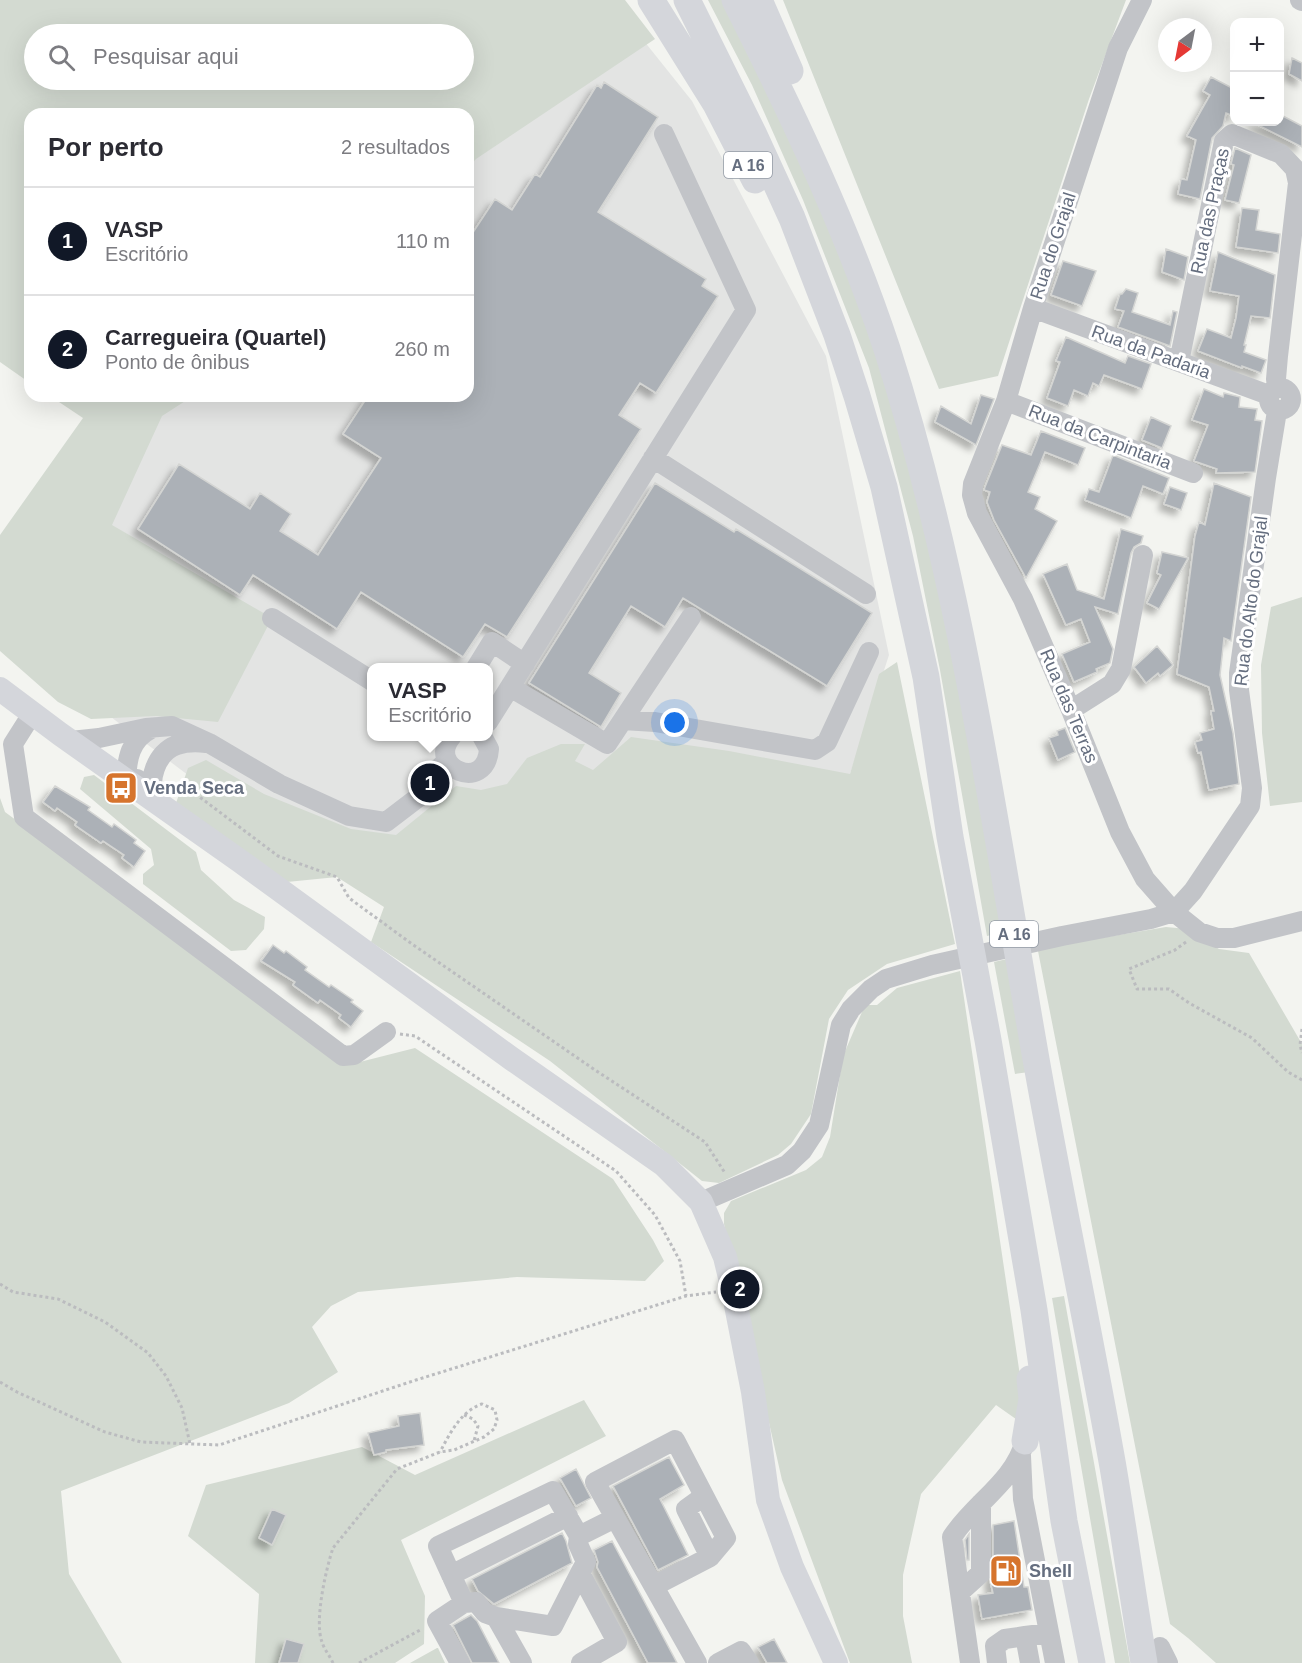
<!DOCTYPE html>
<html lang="pt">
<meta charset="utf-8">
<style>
:root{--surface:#fff;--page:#f7f7f7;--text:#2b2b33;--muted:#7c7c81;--line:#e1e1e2;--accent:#111827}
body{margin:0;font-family:Helvetica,sans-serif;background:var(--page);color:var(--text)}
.controls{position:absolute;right:18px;top:18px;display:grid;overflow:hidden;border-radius:12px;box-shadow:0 6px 24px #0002}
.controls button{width:54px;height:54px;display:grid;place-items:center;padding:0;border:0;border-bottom:2px solid var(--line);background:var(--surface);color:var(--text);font:30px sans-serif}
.compass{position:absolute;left:1158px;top:18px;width:54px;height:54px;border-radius:50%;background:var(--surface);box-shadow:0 6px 24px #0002;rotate:212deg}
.you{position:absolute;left:675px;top:723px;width:21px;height:21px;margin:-15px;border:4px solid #fff;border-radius:50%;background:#1a73e8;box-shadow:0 0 0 9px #1a73e833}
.badge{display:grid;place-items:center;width:39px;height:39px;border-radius:50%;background:var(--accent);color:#fff;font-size:20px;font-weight:700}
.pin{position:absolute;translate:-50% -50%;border:3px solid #fff;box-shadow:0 2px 6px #0006}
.popup{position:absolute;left:367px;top:663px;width:126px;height:78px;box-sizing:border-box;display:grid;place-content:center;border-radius:12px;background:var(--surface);filter:drop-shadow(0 2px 4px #0005);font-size:20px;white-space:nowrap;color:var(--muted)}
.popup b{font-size:22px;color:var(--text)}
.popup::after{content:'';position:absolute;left:50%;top:100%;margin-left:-12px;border:12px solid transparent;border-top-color:var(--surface)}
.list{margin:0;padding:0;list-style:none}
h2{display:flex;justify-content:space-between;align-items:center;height:78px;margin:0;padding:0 24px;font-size:26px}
h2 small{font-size:20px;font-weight:400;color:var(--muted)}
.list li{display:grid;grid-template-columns:39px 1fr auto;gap:18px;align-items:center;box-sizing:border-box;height:108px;padding:0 24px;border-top:2px solid var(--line)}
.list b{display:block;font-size:22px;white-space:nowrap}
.list p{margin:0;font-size:20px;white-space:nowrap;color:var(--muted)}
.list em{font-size:20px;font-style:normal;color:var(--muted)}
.icon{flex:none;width:33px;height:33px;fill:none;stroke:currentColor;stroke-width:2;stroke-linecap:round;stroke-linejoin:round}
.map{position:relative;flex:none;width:1302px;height:1663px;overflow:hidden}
.search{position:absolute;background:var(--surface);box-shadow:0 6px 24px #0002;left:24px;top:24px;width:450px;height:66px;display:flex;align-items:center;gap:15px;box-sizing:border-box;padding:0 21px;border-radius:33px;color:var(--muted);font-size:22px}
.panel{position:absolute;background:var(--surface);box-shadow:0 6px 24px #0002;left:24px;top:108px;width:450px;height:294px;border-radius:18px}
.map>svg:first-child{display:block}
</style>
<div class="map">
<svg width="1302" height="1663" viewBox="0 0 1302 1663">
<defs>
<filter id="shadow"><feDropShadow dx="-5.5" dy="5.5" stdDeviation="3" flood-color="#0004"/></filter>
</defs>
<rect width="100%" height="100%" fill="#f3f4f0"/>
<path fill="#e3e4e3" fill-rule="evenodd" d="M620,11L692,101L826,356L889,655L850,774L498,877L237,812L95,705L45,532L140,396H468V114ZM372,668H488V736H372Z"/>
<path fill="#d3dad1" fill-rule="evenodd" d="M0,0H625L655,39L476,159L468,168V114H30V383L0,362ZM34,34H464V80H34Z
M708,0H723L823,212L882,365L923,513L964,717L1004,932L987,936L940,670L913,536L869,368L803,200L752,85Z
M783,0H1126L1089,99L998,376L939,389Z
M50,396H193L162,416L112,525L272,618L218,722L156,716L91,719L58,702L0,651V535L83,418Z
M1302,597V802L1270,806L1262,733L1261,665L1271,607Z
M897,662L955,944L887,964L848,990L829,1019L811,1114L791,1144L778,1155L719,1183L702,1181L550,1061L371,942L384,907L337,877L287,882L175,806L188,768L206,760L264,794L351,829L396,835L456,786L481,790L507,784L527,758L561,744H585L575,761L593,770L631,737L729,751L850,774L879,674Z
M94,775L196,852L201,870L234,900L265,917L264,929L246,950L231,951L143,884V874L154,865L151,849L80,789L84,777Z
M0,798L5,812L348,1065L415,1048L613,1179L653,1240L664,1261L645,1281L517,1277L358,1292L331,1306L312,1327L338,1372L289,1403L61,1491L69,1574L122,1663H0Z
M1166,927L1188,929L1219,949L1249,953L1302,1044V1663H1216L1188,1638L1170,1624L1038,951L1065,944Z
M1007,959L1029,1072L1015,1074L994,962Z
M960,971L1023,1396L1020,1422L996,1405L921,1494L903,1575V1616L912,1663H850L782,1480L724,1224V1213L731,1201L806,1170L822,1157L830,1137L843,1056L865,1005H877L897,988Z
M1064,1296L1130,1663H1115L1052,1298Z
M584,1400L606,1436L401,1540L425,1596L424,1644L395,1663H255L259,1594L188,1536L206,1485L362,1447L415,1475Z
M438,1648L445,1663H410L437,1648Z"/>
<path fill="#acb1b7" stroke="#d4d5d3" stroke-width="1.5" filter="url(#shadow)" d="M1292,58L1302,63V81L1289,74Z
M1211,77L1234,89V116L1226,113L1223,126L1212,138L1200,199L1178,194L1181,179L1187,180L1196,140L1187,136L1210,95L1203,91Z
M604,82L658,117L598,212L706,279L702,286L718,296L656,393L640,383L619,415L641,429L507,637L485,624L463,657L361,592L337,629L253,575L240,595L138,529L179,464L250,509L260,493L291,514L280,531L318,555L381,458L343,434L368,396H468V240L495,199L512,210L535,174L540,177L597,85L601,88Z
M1281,115L1302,126V147L1252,122H1280Z
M1235,148L1251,155L1239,203L1225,200L1234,165L1231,164Z
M1242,208L1259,210L1256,230L1280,234L1278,253L1236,247Z
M1166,249L1188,257L1184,280L1162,272Z
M1218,252L1275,275L1270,318L1251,316L1244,345H1246L1244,352L1266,360L1261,373L1242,366V368L1198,351L1207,329L1231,338L1236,318L1239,296L1210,291Z
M1063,261L1096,271L1082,306L1051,295Z
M1126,289L1138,293L1132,312L1170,325L1173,311L1177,312L1170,346L1118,327L1124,311L1115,309L1120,294H1122Z
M1066,337L1125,363L1128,356L1151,364L1142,389L1104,375L1099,386L1093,383L1088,396L1074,390L1068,406L1047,398L1060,362L1056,361Z
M1204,389L1223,397L1224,393L1240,397L1239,407L1257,409L1255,420L1262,421L1255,472L1216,473L1217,469L1194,461L1208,425L1192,420Z
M981,395L994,399L976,445L935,422L941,406L971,424Z
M1151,417L1171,426L1162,448L1142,440Z
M1041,431L1085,448L1078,465L1045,452L1028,492L1040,497L1035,509L1057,521L1026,578L994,520L987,502L990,492L984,490L985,487L1002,445L1031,455Z
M1113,455L1169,478L1163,494L1143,486L1131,518L1085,500L1089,489L1099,492Z
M655,483L734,532L736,529L872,613L827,686L683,598L665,627L631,606L589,673L621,693L601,727L529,683Z
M1214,483L1251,497L1231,641L1224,638L1220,675L1233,733L1239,784L1209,790L1201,752L1198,753L1195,742L1202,740L1200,733L1214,729L1211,711H1214L1209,687L1177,674L1195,536L1199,522L1205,525Z
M1170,487L1187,493L1181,510L1164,504Z
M1121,529L1143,536L1141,543L1134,547L1131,553L1118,614L1095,607L1113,649L1110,663L1096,669L1097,672L1074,682L1062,654L1090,642L1081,619L1066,625L1043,574L1067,564L1077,590L1104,599Z
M1162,552L1188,558L1159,609L1147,603L1161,575L1157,573Z
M1157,646L1173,665L1160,676L1158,673L1146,683L1134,667Z
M1065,728L1075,752L1058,760L1049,738L1058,735L1057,731Z
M55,786L90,807L88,810L112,827L114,824L136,840L134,843L145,851L134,867L122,858L124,855L103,841L101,843L75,825L77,822L57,808L55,811L43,802Z
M273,945L284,953L286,951L307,967L305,970L329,987L331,985L353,1000L351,1002L363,1011L351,1027L339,1018L341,1015L320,1000L318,1003L293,985L295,982L261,961Z
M420,1413L424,1445L386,1450V1452L374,1455L368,1433L399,1426L398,1416Z
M669,1457L684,1485L660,1499L688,1555L658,1570L613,1486Z
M576,1469L591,1498L576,1506L560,1478Z
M272,1509L286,1515L272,1545L259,1538Z
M1014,1521L1024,1587H1028L1032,1610L982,1619L978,1595L993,1593L990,1580L993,1573V1525Z
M562,1533L566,1541L572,1563L494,1604L478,1591L472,1579Z
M969,1534V1560H967L965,1540Z
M612,1541L677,1663H648L597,1567L598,1562L594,1550Z
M471,1615L477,1621L499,1663H472L453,1625Z
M286,1639L304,1644L298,1663H279Z
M774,1639L787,1663H767L758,1647Z"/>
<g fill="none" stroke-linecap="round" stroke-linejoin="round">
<path stroke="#bbbcbf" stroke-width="3" stroke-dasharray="3 3" stroke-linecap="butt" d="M181,783L278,856L337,877L349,898L412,944L595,1070L705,1142L725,1173
M1186,942L1175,950L1129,969L1137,989H1169L1189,1003L1252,1038L1288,1072L1302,1080
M1302,1029L1300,1045L1302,1053
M400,1034L415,1036L616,1171L655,1215L680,1261L686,1296
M0,1284L13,1292L58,1299L105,1322L148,1353L166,1376L182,1408L190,1444
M0,1382L17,1392L105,1432L141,1442L219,1445L416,1380L686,1296L716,1292
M464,1415L473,1419L478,1426L474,1441
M333,1663C330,1656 324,1649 322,1642C314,1621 326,1569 333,1548L397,1469L440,1452L454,1450L484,1437L494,1429L497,1420L495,1410L482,1404C461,1411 450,1433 440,1452
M359,1663L422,1629"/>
<path stroke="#c2c4c8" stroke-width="20" d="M1142,0L1118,48L1033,308L1006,401L973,484L972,495L977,513L1023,599L1071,710L1120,832L1145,879L1174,912L1199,932L1217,938H1234L1302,921
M1300,0L1302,1
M1033,308L1269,395
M1179,362L1224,141L1232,134L1281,154L1295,169L1298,183L1278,356L1276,379L1277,388
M1269 399a11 11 0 1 1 22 0a11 11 0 1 1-22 0Z
M1006,401L1193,473
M653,458L866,594
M272,618L372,681
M476,668L492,642L525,664
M510,687L607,744L691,617
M1071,710L1112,684L1121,669L1143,555
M32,714L13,744L24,817L343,1056L354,1055L386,1032
M623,720L655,722L815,750L827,742L869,652
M488,722L746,310L664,134
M452,736C425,767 486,794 489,749L482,736
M71,741L99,738L146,728L172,726L209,743L279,784L349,816L386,822L424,793L438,769L447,761
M137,779L126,781C127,758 130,740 151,729
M156,802C146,782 156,752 177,745C186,742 197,742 206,743
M1174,912L1193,891L1250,806L1252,788L1239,690V673L1266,478L1277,411
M701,1202L787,1165L802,1151L819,1125L841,1025L851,1009L871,989L886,979L932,965L1062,936L1151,919L1174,912
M1021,1456L1023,1499L1055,1663
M704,1496L686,1509L710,1557
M579,1536L578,1544L586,1562L580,1573
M451,1575L568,1516
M654,1586L710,1557L726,1538L675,1440L595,1482C629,1542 663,1603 697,1663
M960,1592L981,1573V1503
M464,1603L476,1602L485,1613L496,1617
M1160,1647L1168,1663
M460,1663L437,1621L464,1603L438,1546L553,1491L579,1536L615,1518
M522,1663L496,1617L553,1626L580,1573L617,1642L581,1663
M718,1663L741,1651L749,1663
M970,1663L952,1537C974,1503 1014,1482 1025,1441
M997,1663L995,1646L1005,1639L1025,1636
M1030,1663L1025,1636L1049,1633"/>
<path stroke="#d4d6db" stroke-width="24" d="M0,689L60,734L240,861L512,1059L664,1165L701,1202L725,1257L733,1290L753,1392L768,1500L792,1567L836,1663"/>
<path stroke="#d4d6db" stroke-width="27" d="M651,0L716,104L755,180
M687,0L753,133L792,218L837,335L857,396L884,487L926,677L950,837L988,1040L1034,1310L1064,1521L1092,1663
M735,0C792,113 847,228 887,349C961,579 994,821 1036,1059C1060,1195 1089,1330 1113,1467C1124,1532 1133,1598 1144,1663
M759,0L790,71
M1025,1441L1032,1399L1030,1379"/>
</g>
<defs>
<symbol id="bus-square" viewBox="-11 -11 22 22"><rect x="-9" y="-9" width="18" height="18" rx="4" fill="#d6742d" stroke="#fff"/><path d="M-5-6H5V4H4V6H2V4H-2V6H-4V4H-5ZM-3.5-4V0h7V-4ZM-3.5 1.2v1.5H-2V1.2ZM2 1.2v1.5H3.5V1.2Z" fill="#fff"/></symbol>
<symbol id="fuel-square" viewBox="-11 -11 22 22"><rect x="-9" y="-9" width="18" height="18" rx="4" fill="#d6742d" stroke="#fff"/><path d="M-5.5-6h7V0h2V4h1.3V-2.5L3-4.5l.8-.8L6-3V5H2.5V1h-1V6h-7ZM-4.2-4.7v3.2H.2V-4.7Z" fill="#fff"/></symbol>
</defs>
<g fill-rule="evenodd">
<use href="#bus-square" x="102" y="769" width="38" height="38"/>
<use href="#fuel-square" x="987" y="1552" width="38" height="38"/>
</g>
<g text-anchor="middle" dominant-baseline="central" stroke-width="6" stroke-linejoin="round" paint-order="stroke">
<g fill="#fff" stroke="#939aa5" stroke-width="1.5">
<rect x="724" y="152" width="48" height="26" rx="4.5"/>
<rect x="990" y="921" width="48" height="26" rx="4.5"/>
</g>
<g font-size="16" font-weight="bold" fill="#656e7f">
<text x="748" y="165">A 16</text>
<text x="1014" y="934">A 16</text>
</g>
<g font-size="18" fill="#656e7f" stroke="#fff">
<text transform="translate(1210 211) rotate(-78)">Rua das Praças</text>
<text transform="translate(1053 246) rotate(-72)">Rua do Grajal</text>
<text transform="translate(1151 352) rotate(20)">Rua da Padaria</text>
<text transform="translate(1100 437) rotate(21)">Rua da Carpintaria</text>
<text transform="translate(1251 601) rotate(-83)">Rua do Alto do Grajal</text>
<text transform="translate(1069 706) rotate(67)">Rua das Terras</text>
</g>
<g font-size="18" font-weight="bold" fill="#656e7f" stroke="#fff" text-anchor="start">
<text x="144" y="788">Venda Seca</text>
<text x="1029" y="1571">Shell</text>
</g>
</g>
</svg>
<div class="controls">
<button>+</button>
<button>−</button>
</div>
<svg class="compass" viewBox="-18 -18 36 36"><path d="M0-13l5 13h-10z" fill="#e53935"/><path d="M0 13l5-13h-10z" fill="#7c7c81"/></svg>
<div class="you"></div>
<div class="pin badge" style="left:430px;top:783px">1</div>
<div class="popup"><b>VASP</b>Escritório</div>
<div class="pin badge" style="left:740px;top:1289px">2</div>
<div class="search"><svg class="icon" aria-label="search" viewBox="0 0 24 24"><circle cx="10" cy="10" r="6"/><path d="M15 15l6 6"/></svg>Pesquisar aqui</div>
<section class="panel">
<h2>Por perto<small>2 resultados</small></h2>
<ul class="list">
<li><span class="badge">1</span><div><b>VASP</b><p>Escritório</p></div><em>110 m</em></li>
<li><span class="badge">2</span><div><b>Carregueira (Quartel)</b><p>Ponto de ônibus</p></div><em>260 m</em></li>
</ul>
</section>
</div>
